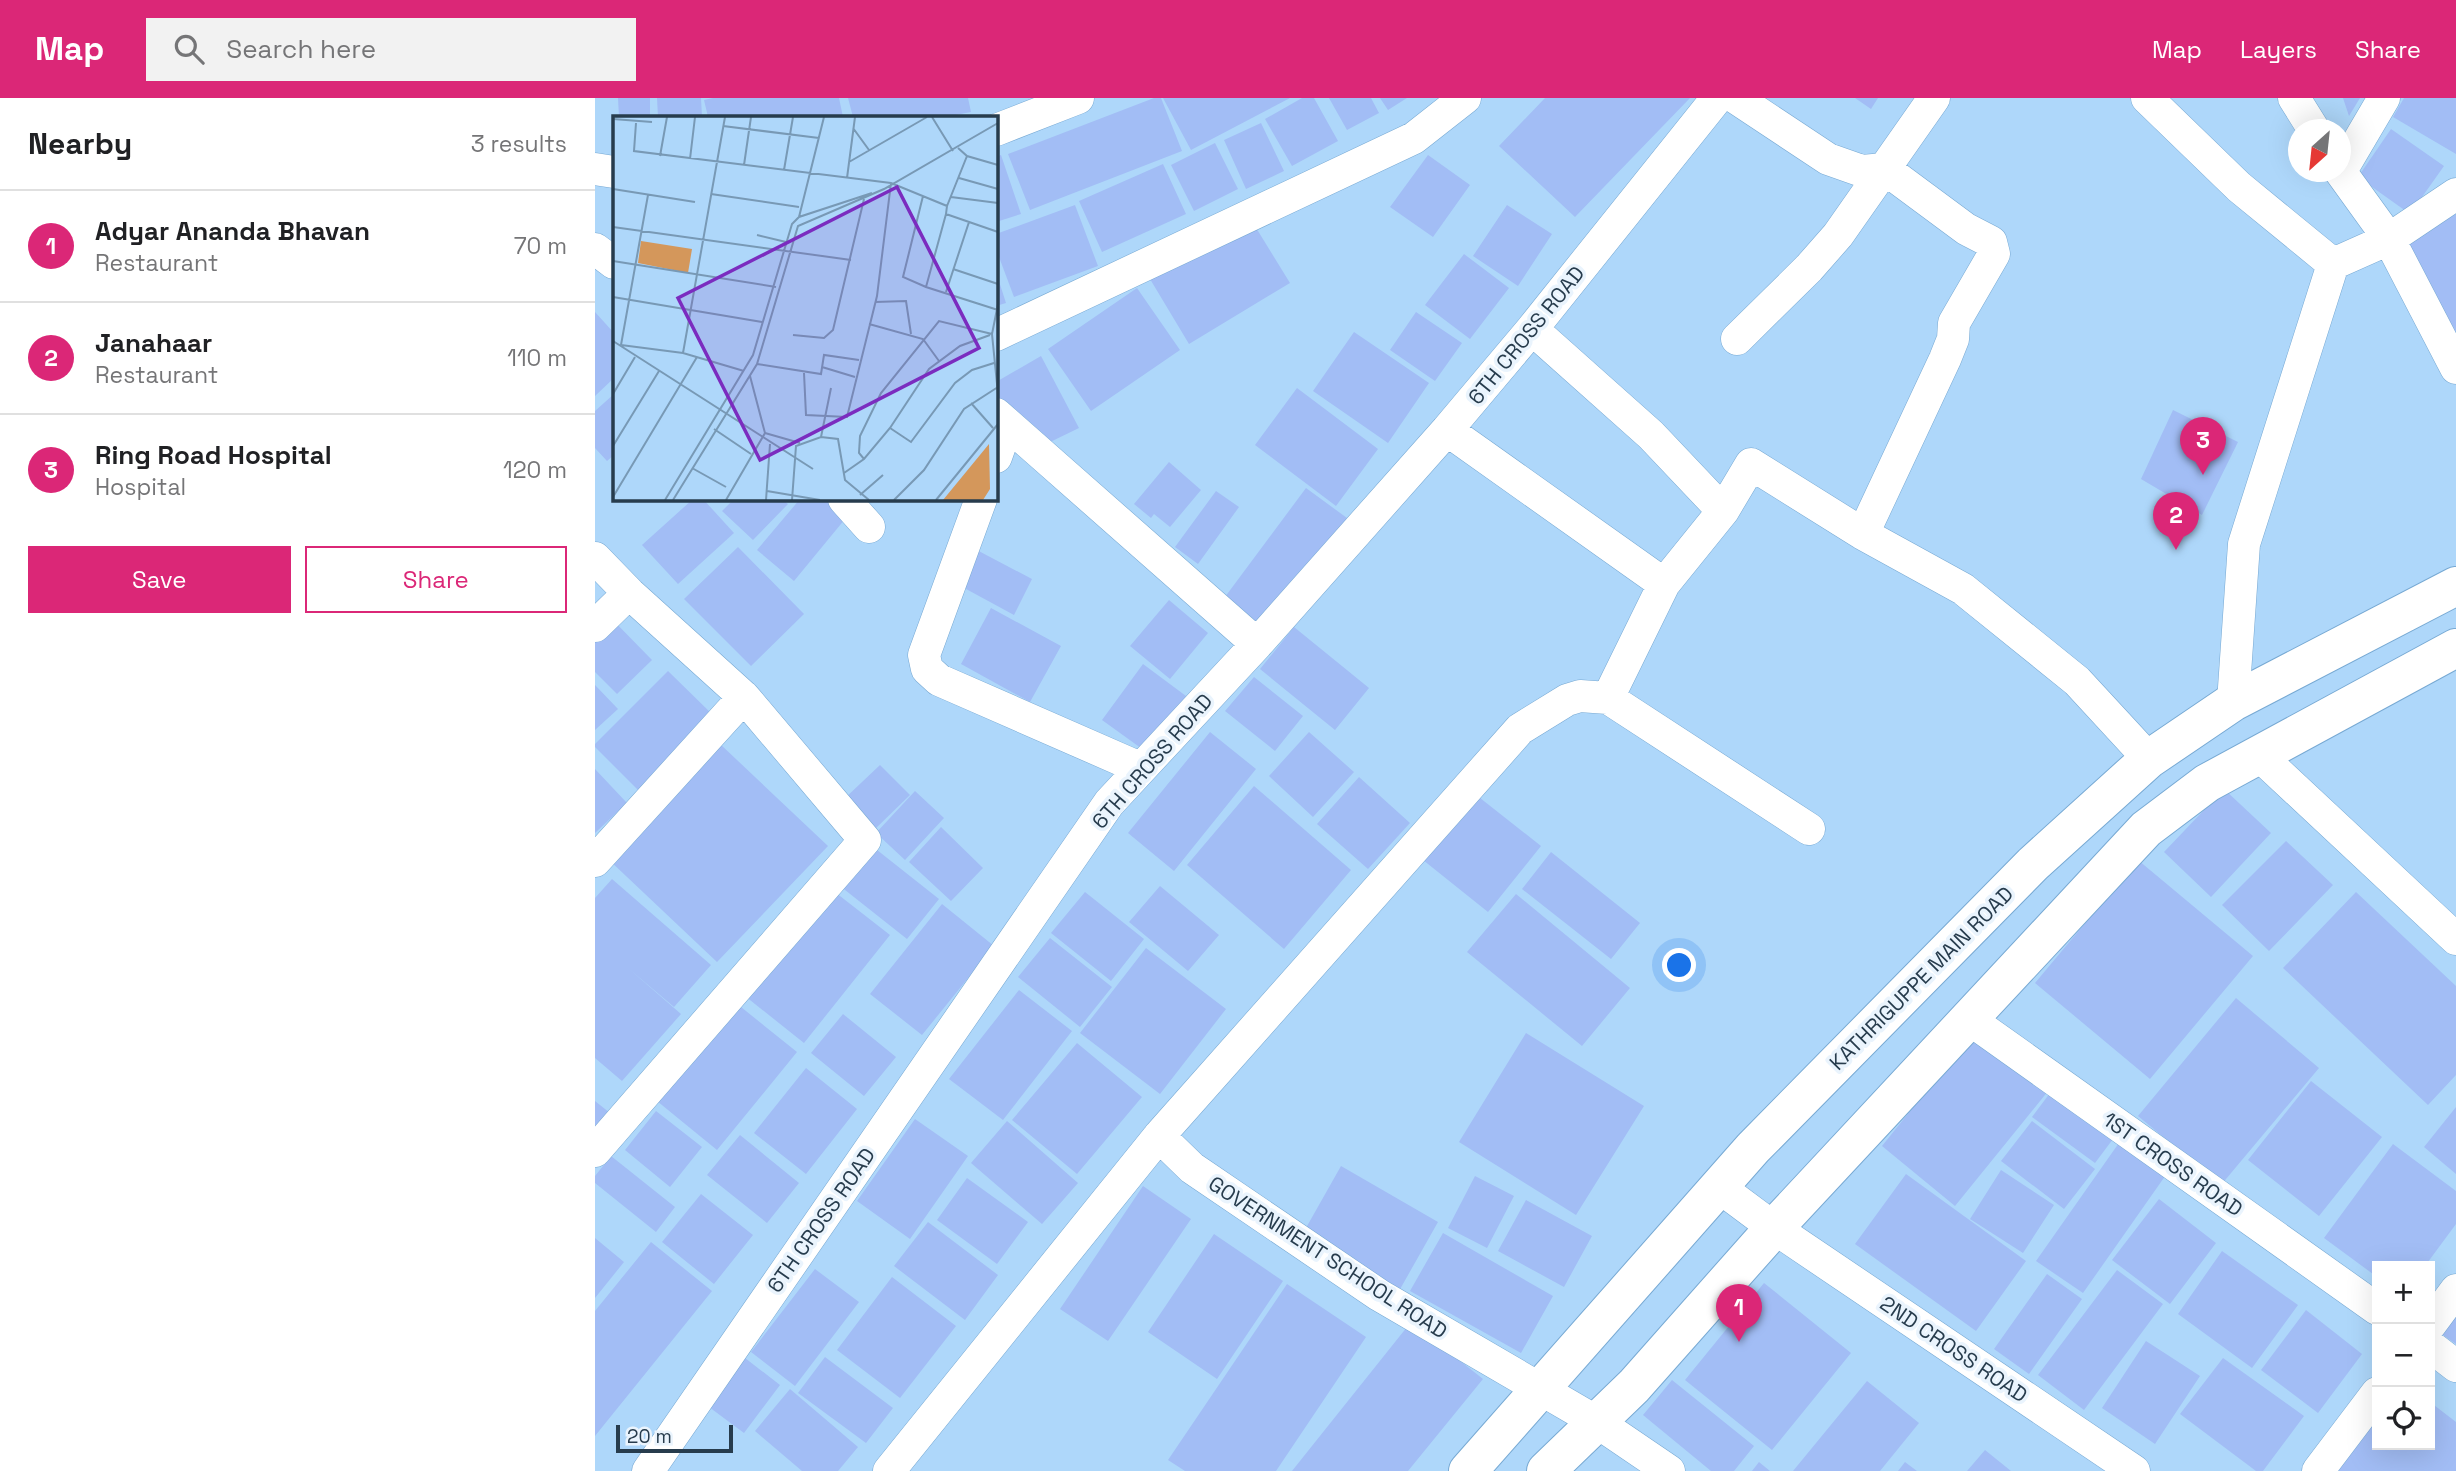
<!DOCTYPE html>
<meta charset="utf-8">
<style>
:root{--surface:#fff;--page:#f2f2f2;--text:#202124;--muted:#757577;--line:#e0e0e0;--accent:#db2777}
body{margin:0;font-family:"Space Grotesk",sans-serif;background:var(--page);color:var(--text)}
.controls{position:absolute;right:21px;bottom:21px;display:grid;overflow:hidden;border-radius:0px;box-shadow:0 7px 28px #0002}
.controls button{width:63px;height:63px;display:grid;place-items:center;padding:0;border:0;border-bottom:2px solid var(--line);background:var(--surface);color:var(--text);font:35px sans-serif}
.compass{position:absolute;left:1693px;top:21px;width:63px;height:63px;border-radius:50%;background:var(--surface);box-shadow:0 7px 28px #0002;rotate:207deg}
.scale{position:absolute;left:21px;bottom:18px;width:117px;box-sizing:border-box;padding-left:7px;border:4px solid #273c4d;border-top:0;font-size:19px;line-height:24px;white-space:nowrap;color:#273c4d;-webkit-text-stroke:5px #eaf4fd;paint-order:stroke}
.you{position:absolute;left:1085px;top:868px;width:24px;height:24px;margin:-18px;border:5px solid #fff;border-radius:50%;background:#1a73e8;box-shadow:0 0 0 10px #1a73e833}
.badge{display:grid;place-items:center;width:46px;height:46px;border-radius:50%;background:var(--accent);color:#fff;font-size:23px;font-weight:700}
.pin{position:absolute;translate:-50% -58px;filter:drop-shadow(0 2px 4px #0008)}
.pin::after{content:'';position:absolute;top:37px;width:24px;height:21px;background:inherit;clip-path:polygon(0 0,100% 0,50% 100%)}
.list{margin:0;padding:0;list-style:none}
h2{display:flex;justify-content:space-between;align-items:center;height:91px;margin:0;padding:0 28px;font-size:30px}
h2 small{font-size:23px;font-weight:400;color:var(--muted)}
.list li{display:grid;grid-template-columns:46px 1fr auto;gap:21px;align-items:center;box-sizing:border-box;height:112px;padding:0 28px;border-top:2px solid var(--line)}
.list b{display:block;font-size:26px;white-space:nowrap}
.list p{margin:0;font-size:23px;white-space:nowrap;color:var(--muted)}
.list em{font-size:23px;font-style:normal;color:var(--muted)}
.actions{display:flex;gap:14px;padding:21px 28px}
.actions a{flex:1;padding:16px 0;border:2px solid var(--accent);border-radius:0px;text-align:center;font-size:24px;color:var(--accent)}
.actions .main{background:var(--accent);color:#fff}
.icon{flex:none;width:38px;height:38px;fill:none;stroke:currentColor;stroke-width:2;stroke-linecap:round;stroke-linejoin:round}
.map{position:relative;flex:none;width:1861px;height:1373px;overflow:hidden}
header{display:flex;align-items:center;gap:42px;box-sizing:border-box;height:98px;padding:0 35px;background:var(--accent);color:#fff}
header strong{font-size:33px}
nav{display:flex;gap:38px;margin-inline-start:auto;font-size:24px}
.search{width:490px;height:63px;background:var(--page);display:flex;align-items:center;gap:18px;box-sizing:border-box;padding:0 24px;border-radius:0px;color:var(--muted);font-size:26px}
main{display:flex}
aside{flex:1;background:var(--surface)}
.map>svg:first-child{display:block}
</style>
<header>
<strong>Map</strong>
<div class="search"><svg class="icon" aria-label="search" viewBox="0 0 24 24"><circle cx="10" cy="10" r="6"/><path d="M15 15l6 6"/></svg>Search here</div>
<nav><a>Map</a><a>Layers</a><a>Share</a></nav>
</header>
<main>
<aside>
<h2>Nearby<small>3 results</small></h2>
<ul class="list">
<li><span class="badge">1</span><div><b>Adyar Ananda Bhavan</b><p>Restaurant</p></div><em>70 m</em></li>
<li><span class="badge">2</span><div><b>Janahaar</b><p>Restaurant</p></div><em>110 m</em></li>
<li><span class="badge">3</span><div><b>Ring Road Hospital</b><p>Hospital</p></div><em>120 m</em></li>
</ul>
<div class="actions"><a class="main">Save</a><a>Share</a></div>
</aside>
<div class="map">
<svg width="1861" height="1373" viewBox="0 0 1861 1373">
<rect width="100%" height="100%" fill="#aed7fa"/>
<path fill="#a2bdf5" d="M23,0H55V19H24Z
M62,0H106L107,19H63Z
M118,0H244L248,19H113L109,2Z
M253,0H373L376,14L350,19H258Z
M559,0H566L587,53L435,112L413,56Z
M568,0H695L596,52Z
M707,0H719L743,43L697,68L670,21Z
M734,0H776L784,15L752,32Z
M785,0H812L793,12Z
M950,0H1095L980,119L904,48Z
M1260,0H1283L1276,11Z
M1748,0H1765L1754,18Z
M1809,0H1861V56L1798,19Z
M666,25L689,73L651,91L629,42Z
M1796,31L1849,68L1815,116L1763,79Z
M620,45L643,91L599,113L576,67Z
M406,57L426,116L401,124V59Z
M833,57L875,87L838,139L795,109Z
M568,66L591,116L507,154L484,103Z
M480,107L503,168L419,199L401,151V136Z
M912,107L957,136L923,188L878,158Z
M1861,116V235L1809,147Z
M655,120L695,185L594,246L555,181Z
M869,156L914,190L875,241L830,207Z
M401,174L411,205L401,208Z
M542,190L585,252L496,313L453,251Z
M0,214L19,235V280L0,298Z
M821,214L867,245L840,283L795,252Z
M759,234L834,285L793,345L718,293Z
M446,258L484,330L449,347L401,297V284Z
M702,290L783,351L741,408L660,347Z
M19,296V357L12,363L0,350V313Z
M1578,312L1643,344L1607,417L1546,381Z
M574,364L606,392L575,429L559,416L556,420L539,406Z
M711,390L752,420L668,534L627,503Z
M621,393L644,409L603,466L580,449Z
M98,401H108L139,435L83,486L47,447Z
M139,401H187L193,406L158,442L127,413Z
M205,401H238L255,415L199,483L162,452Z
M143,449L209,516L156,568L89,501Z
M378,450L437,481L419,517L360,485Z
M574,502L613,535L575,581L535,548Z
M396,510L466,548L435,604L366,566Z
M13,517L57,562L22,596L0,574V530Z
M699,529L774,590L740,632L665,571Z
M548,566L591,598L550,653L507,622Z
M73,573L119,618L44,693L0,649V646Z
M659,579L708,618L680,653L630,613Z
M0,587L23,611L0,632Z
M615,634L661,671L579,773L533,735Z
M714,634L759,674L718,719L674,678Z
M124,645L233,748L122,864L13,761Z
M285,667L315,697L278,733L248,702Z
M0,671L32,705L0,735Z
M764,679L815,725L773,771L722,726Z
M659,688L756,772L689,851L592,767Z
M1629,691L1676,735L1616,799L1569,754Z
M320,693L349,720L310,762L281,735Z
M880,696L946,748L893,814L828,762Z
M346,729L388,770L356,803L314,764Z
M1691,743L1738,787L1674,853L1627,807Z
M277,748L344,801L312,841L245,788Z
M956,754L1045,825L1016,861L927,791Z
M1543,762L1658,858L1555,981L1440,885Z
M17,781L116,867L79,909L33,870L86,916L27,983L0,960V800Z
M565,788L624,837L593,873L534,824Z
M236,791L295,837L209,945L150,898Z
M490,794L549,841L516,883L456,835Z
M1761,794L1861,888V977L1833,1007L1688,870Z
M921,796L1035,890L987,948L872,854Z
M347,806L399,848L327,937L275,896Z
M455,840L517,889L485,929L423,879Z
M551,850L631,911L565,996L485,935Z
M424,892L477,933L408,1022L354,981Z
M1641,900L1724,970L1626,1087L1543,1018Z
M141,905L202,954L122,1052L62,1003Z
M248,916L301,959L269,998L216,955Z
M1382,930L1458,987L1360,1108L1287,1048Z
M931,935L1049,1008L981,1117L864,1044Z
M482,945L547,999L482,1076L417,1022Z
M211,970L262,1011L211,1076L159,1035Z
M1716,983L1787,1039L1724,1118L1653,1062Z
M1461,987L1524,1033L1500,1065L1437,1019Z
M0,1003L15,1015L0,1033Z
M1861,1009V1076L1829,1049Z
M61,1013L107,1049L75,1089L30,1052Z
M320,1021L373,1058L315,1141L262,1103Z
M412,1023L483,1085L447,1126L376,1065Z
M1437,1023L1500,1071L1469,1111L1406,1063Z
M145,1037L204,1085L172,1125L112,1077Z
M1526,1042L1573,1074L1488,1195L1441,1163Z
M1798,1046L1861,1093V1126L1830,1168H1782V1179L1729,1140Z
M16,1058L80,1109L61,1134L0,1085V1078Z
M746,1068L843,1124L804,1193L707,1137Z
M1406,1072L1459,1107L1428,1155L1375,1121Z
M1311,1076L1431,1163L1381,1233L1260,1146Z
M880,1078L919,1098L892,1150L853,1130Z
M372,1080L433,1124L402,1166L342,1122Z
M548,1088L596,1121L513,1243L465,1211Z
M106,1096L158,1137L119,1186L67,1144Z
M1564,1101L1621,1145L1575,1206L1517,1162Z
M931,1102L997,1138L969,1189L903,1153Z
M333,1124L403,1177L370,1222L299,1168Z
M848,1135L958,1198L926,1255L815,1193Z
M619,1136L688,1183L622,1281L553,1234Z
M0,1140L29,1164L0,1200Z
M56,1144L117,1193L0,1338V1213Z
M1627,1153L1703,1207L1657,1270L1583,1216Z
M220,1171L264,1204L200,1288L156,1254Z
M1522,1172L1568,1206L1489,1312L1443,1277Z
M1452,1176L1487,1201L1434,1276L1399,1251Z
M297,1179L361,1228L305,1300L242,1252Z
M1169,1185L1256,1255L1177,1352L1090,1282Z
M692,1186L771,1239L681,1373H590L573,1362Z
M1861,1204V1246L1842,1233Z
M1711,1212L1767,1256L1723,1315L1666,1272Z
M816,1224L888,1281L813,1373H697Z
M1551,1243L1605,1278L1560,1346L1507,1310Z
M230,1259L298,1310L271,1345L203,1295Z
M150,1260L185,1287L149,1335L114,1309Z
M1628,1260L1709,1318L1668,1373H1661L1585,1316Z
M1077,1282L1159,1348L1139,1373H1116L1048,1317Z
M1272,1283L1324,1325L1285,1373H1198Z
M195,1291L263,1349L243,1373H207L160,1333Z
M1835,1304L1861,1324V1373H1741L1782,1320V1347H1835Z
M1390,1352L1416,1373H1372Z
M1164,1364L1175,1373H1157Z
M1310,1364L1322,1373H1303Z"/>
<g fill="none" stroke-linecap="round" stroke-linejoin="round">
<defs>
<path id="street" d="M1141,0L1233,61L1267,73L1290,71L1371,131L1396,144L1399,156L1359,225L1358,241L1350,261L1268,436
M1552,0L1644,89L1738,166
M1699,0L1719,32
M401,32L483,0
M0,71L19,74
M1745,73L1794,141L1861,270
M1746,73L1789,0
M0,151L19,165
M937,231L1056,337L1128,413
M401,237L819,40L870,0
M1142,241L1214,170L1243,137L1339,0
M401,316L662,546
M852,332L1069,486L1128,413L1156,366L1268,436L1368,491L1482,583L1554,661
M401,359L412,328
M249,401L274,429
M386,401L329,557L332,571L344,582L545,670
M0,460L34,495L149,599L0,763
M0,528L34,495
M1013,600L1069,486
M1638,604L1649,446L1738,166L1794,141L1861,96
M1664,657L1861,841
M1374,921L1782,1211
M564,1038L597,1070L784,1197L1002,1324L1074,1373
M0,1053L270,742L149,599
M1124,1089L1179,1130L1539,1373
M1835,1227L1861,1192
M1835,1248L1861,1268
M53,1373L514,705L662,546L852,332L937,231L1122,0
M294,1373L564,1038L925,631L972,602L985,598L1013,600L1214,731
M1723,1373L1782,1295"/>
<path id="secondary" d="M873,1373L1158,1050L1438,766L1554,661L1638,604L1861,488
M951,1373L1039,1288L1179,1130L1551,731L1612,685L1861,550"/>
</defs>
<use href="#street" stroke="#77a9d3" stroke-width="33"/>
<use href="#secondary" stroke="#77a9d3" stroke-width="40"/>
<use href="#street" stroke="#fff" stroke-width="32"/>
<use href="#secondary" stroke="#fff" stroke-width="38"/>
</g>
<g text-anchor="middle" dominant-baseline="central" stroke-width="7" stroke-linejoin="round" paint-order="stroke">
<g font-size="21" fill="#273c4d" stroke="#eaf4fd">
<text transform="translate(931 237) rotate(-51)">6TH CROSS ROAD</text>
<text transform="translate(557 663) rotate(-49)">6TH CROSS ROAD</text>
<text transform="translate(1326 880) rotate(-45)">KATHRIGUPPE MAIN ROAD</text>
<text transform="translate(1578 1066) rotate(35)">1ST CROSS ROAD</text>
<text transform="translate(226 1122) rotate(-55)">6TH CROSS ROAD</text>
<text transform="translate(733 1159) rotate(33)">GOVERNMENT SCHOOL ROAD</text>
<text transform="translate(1359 1251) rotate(34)">2ND CROSS ROAD</text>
</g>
</g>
<g transform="translate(18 18)">
<rect width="385" height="385" fill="#aed7fa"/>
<path d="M28,125L79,133L75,157L25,147ZM376,328L377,373L370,384H330Z" fill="#d4975b"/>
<path fill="none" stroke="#7899b5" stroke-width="2" d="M319,1L340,35M0,3L39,6M23,7L21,35L278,67L334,90L333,98L385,116M110,10L206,22M240,12L256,34M345,32L354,40L385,49M47,40L54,1M77,43L82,1M236,46L314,1M131,49L138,1M171,54L180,1M234,62L242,1M346,62L385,73M0,73L82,86M98,78L186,91M310,80L290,161L313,171M338,81L385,87M334,90L354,40M333,98L313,171L385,194M186,101L211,1M0,111L238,144M144,119L173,126M0,145L163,171M340,153L385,168M333,176L356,106M0,181L149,206M262,186L293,185L298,218M385,188L379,218L385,278M256,208L310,223L326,245M180,219L211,222L220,214L251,83M0,225L200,353M8,229L35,79M8,229L70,237L131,255M70,237L112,1M144,248L208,258L211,239L246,244M209,251L242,261M191,257L193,299L234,301L264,180L278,67M0,278L22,241M358,287L380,312M277,312L298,326L342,267L359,254L381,247M101,313L138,338M152,317L187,327M208,321L218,272M0,330L46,255M251,343L246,337L247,320L268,277L326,205L379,218M79,352L113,371M231,357L251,343L277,312L316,253L347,230L377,219M154,375L207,384M247,379L270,359M0,381L84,241M52,384L140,239L179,108L186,101L259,77M60,384L144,248L185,110L271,73L385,7M113,384L152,317L137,260M153,384L157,328M179,384L183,330L208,321L225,323L232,364L256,384M281,384L311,354L351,293L385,271M323,384L385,308"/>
<path fill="#7b2cbf" fill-opacity="0.15" stroke="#7b2cbf" stroke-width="3.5" d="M284,71L366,232L147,344L65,182Z"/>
<rect width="385" height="385" fill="none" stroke="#273c4d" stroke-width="3.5"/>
</g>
</svg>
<div class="controls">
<button>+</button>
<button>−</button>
<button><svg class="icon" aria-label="locate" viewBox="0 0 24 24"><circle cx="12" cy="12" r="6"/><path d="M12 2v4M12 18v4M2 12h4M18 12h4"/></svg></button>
</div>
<svg class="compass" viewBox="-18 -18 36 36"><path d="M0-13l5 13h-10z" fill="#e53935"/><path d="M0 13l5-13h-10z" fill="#757577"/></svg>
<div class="scale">20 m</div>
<div class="you"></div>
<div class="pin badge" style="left:1144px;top:1244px">1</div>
<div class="pin badge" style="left:1581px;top:452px">2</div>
<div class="pin badge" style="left:1608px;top:377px">3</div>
</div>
</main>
